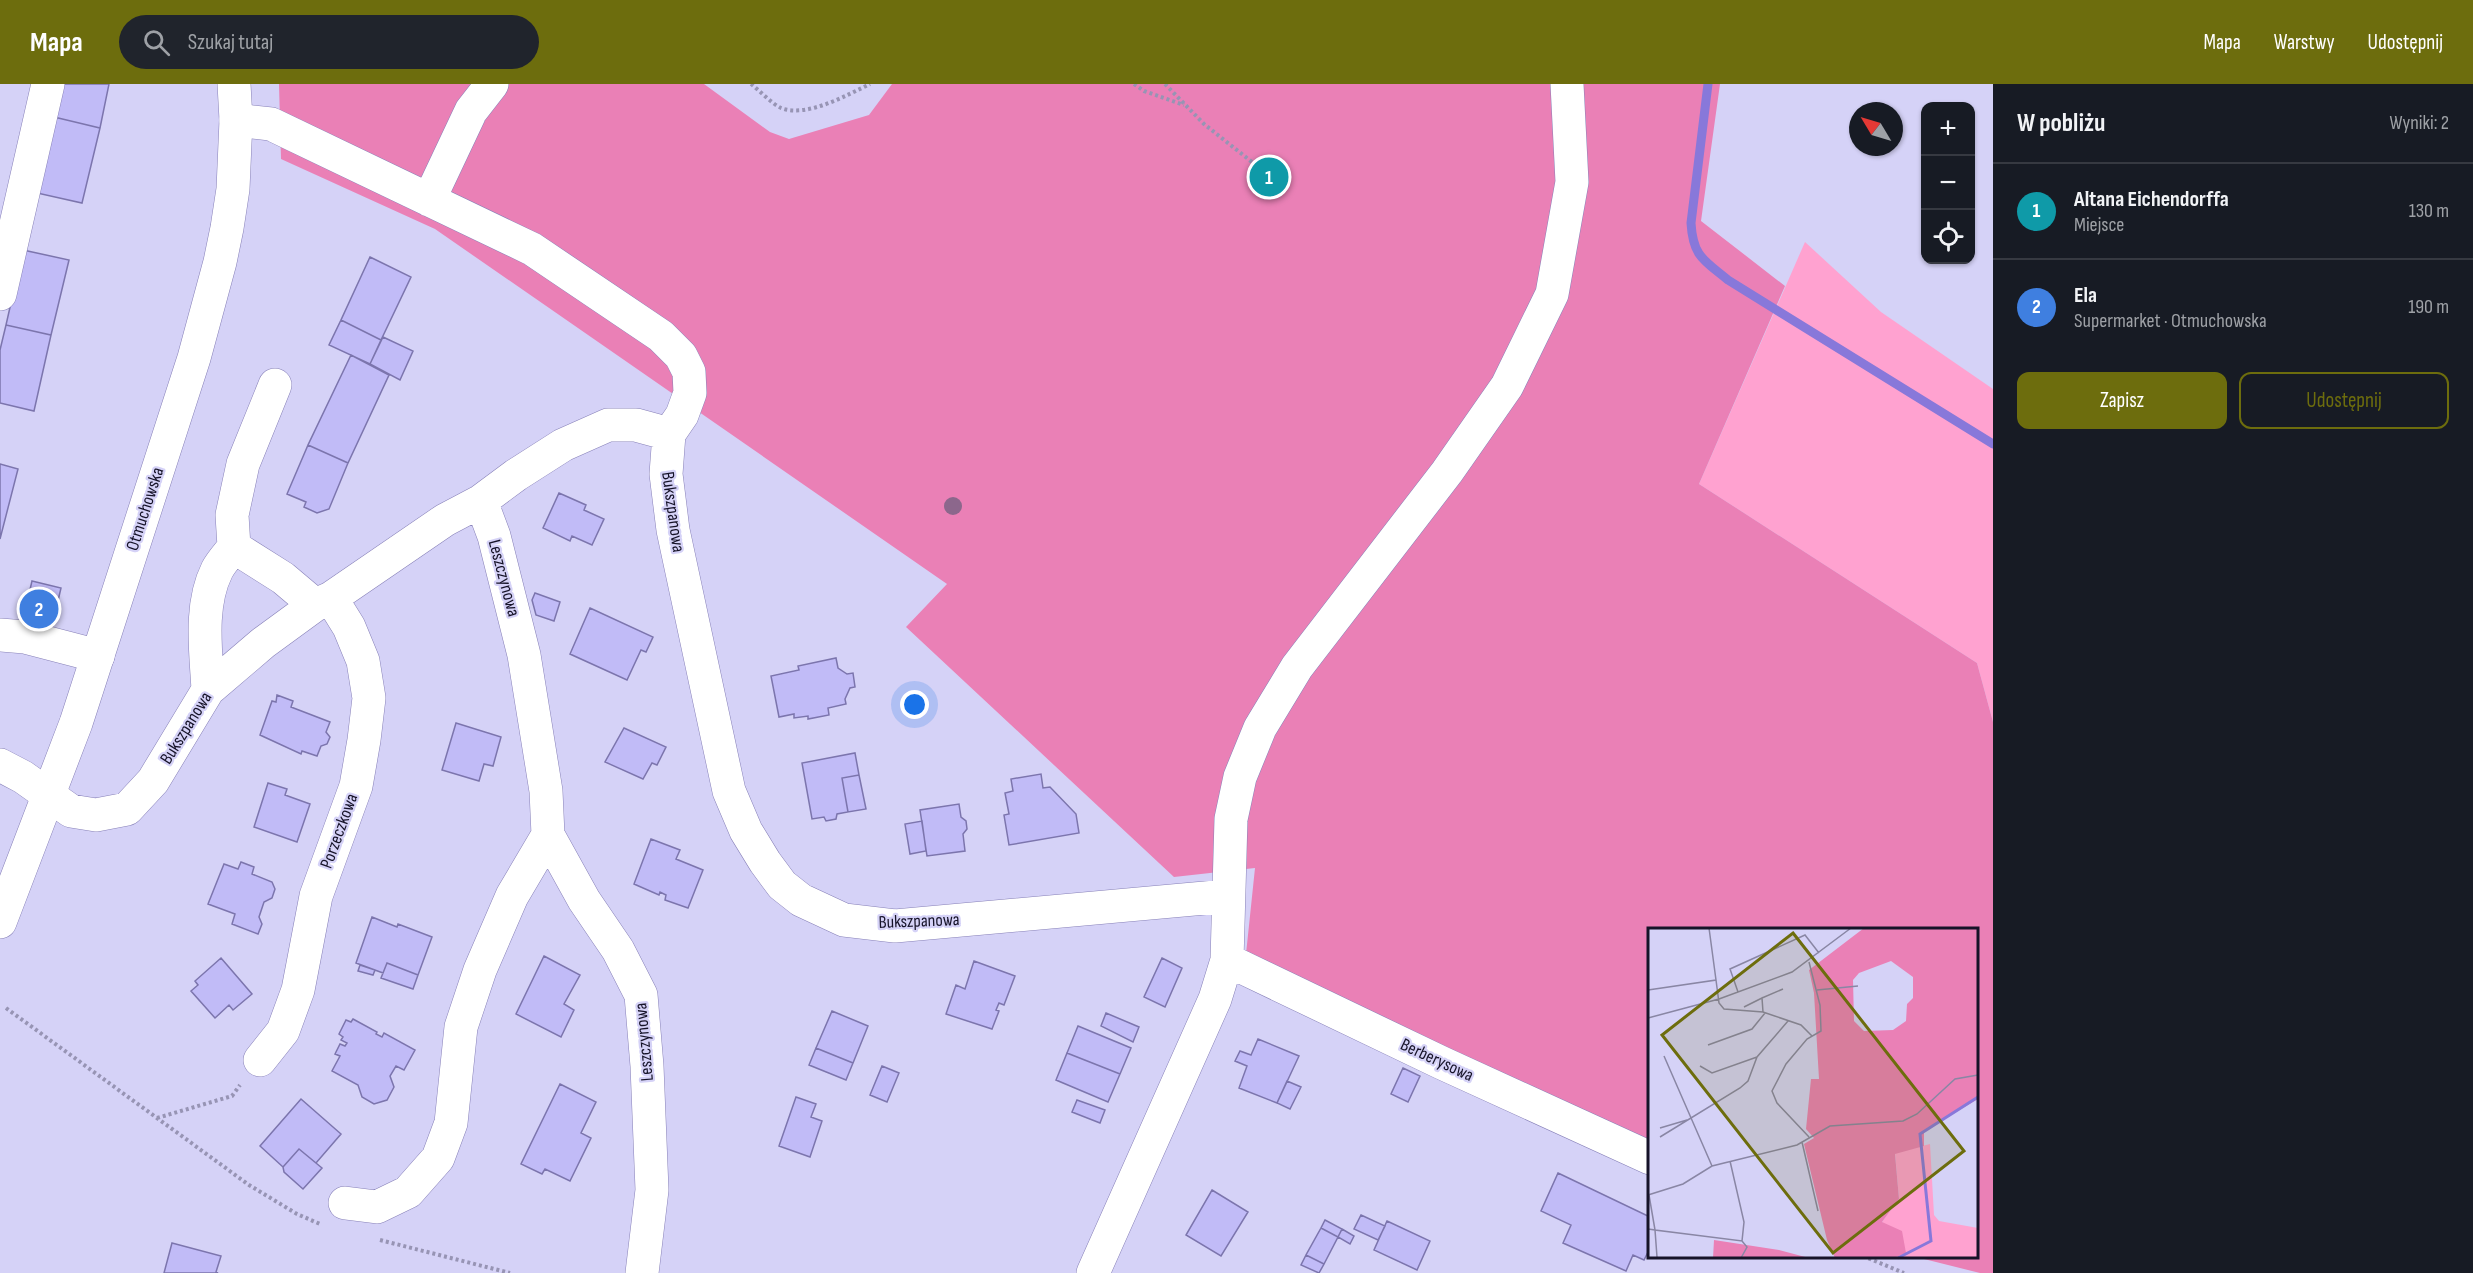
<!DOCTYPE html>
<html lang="pl">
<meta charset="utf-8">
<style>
:root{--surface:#171b24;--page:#20242c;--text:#f1f3f6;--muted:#9ea1a6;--line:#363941;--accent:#6d6d0d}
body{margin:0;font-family:"Sofia Sans Condensed",sans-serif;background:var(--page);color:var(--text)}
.controls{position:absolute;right:18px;top:18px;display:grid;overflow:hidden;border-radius:12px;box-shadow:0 2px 4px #0004}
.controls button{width:54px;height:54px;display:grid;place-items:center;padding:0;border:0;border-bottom:2px solid var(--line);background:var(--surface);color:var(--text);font:30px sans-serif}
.compass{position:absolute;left:1849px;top:18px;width:54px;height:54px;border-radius:50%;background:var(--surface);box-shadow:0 2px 4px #0004;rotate:308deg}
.you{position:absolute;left:915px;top:621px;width:21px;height:21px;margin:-15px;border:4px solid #fff;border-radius:50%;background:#1a73e8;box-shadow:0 0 0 9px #1a73e833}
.badge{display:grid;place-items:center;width:39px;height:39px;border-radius:50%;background:var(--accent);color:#fff;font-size:20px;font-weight:700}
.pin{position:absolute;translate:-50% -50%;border:3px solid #fff;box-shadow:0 2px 6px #0006}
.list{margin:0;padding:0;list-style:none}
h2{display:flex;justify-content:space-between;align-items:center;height:78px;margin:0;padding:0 24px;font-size:26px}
h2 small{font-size:20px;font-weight:400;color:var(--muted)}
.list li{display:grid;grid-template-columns:39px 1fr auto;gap:18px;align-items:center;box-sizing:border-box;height:96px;padding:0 24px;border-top:2px solid var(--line)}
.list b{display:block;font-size:22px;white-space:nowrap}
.list p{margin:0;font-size:20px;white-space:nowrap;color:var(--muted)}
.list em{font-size:20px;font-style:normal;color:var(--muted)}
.actions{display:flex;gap:12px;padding:18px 24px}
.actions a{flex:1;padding:14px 0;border:2px solid var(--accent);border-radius:12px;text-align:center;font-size:21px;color:var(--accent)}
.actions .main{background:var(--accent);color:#fff}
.icon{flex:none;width:33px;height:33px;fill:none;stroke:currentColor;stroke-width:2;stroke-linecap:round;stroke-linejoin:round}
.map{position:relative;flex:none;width:1993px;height:1189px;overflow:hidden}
header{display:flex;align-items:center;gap:36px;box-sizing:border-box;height:84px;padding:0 30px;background:var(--accent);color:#fff}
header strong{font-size:28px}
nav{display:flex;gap:33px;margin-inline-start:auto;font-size:21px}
.search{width:420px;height:54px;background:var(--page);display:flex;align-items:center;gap:15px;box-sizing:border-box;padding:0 21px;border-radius:33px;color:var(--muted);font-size:22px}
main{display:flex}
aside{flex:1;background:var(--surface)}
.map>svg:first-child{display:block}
</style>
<header>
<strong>Mapa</strong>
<div class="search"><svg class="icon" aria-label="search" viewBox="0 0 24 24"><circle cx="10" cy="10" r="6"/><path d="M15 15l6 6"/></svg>Szukaj tutaj</div>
<nav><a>Mapa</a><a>Warstwy</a><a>Udostępnij</a></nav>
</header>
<main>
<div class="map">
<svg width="1993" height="1189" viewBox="0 0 1993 1189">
<rect width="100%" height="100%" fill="#d5d2f7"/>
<path fill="#ffa2d0" d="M1805,158L1881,228L1993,305V638L1977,579L1699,400Z"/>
<path fill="#ea80b6" d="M279,0H704L770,48L789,55L869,31L892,0H1720L1701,137L1785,202L1699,400L1977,579L1993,638V1189H1980L1916,1173L1976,1172V846H1650L1649,1060L1246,870L1255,784L1174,793L906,543L947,500L435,145L281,75Z"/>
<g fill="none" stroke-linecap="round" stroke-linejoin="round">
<path stroke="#8878da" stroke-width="9" d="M1708,0L1691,139C1693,173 1704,176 1728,196L1993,360"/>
</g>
<path fill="#c1bbf7" stroke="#7c75ad" stroke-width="1.5" d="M62,0H109L100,44L54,33Z
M54,33L100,44L82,119L37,109Z
M1267,76L1286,90L1271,110L1253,96Z
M23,166L69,176L51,251L6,241Z
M370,173L411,193L381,256L341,236Z
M341,236L381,256L370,280L329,261Z
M6,241L51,251L34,327L0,319V266Z
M383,253L413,267L400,296L370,280Z
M351,271L389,291L348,379L308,361Z
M308,361L348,379L329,425L317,429L304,423L306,418L287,410Z
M0,380L18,385L0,455Z
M559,409L586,421L584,426L604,435L592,461L572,452L570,457L543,444Z
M32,497L61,504L53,538L24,531Z
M535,509L560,518L554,537L536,531L532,516Z
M590,524L653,553L646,568L641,566L627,596L570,570Z
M836,574L838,584L847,590L853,589L855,603L850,604L845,615L846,620L828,624L829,631L808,635V632L794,634V630L779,633L771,592L799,586L798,582Z
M277,611L293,617L291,623L330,638L326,648L330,653L327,660L321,662L317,672L302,667L301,670L260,651L272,617L276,618Z
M456,639L501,653L493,682L484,680L479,697L442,686Z
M624,644L666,663L657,681L652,679L643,695L605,678Z
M855,669L859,691L842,694L848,728L837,730L836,735L826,737L824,733L812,735L802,679Z
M1041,690L1043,704L1050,703L1076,730L1079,749L1009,761L1004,731L1009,730L1005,709L1013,707L1011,695Z
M859,691L866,725L848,728L842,694Z
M268,699L287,705L285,711L310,720L297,758L254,743Z
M959,720L961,733L966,737L967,745L963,750L965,767L927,772L920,726Z
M922,737L926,767L910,770L905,740Z
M651,755L680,766L676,775L703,786L688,824L665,816L666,811L660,808L659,811L634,800Z
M241,778L254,783L252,790L272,798L275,805L272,814L264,818L259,833L262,840L258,850L232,840L235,830L208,820L224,780L238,785Z
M372,833L397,843L398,840L432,853L418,891L387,879L383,889L356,879Z
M544,872L580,891L564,920L574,926L561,953L516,930Z
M221,874L252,910L233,926L229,921L215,934L191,907L198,901L195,897Z
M1162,874L1182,884L1165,923L1144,913Z
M974,877L1015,892L1004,921L999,919L996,926L999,927L992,945L946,930L956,901L965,905Z
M387,879L418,891L413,905L381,894Z
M360,881L375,886L373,891L358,887Z
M832,927L868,942L853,979L816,964Z
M1106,929L1139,943L1133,958L1101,942Z
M353,935L377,948L376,950L382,953L384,949L415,966L404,986L396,982L390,992L394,1003L387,1016L374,1020L362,1013L358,1001L332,987L340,972L335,970L340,960L345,962L347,959L341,956L343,953L339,950L346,936L351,938Z
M1078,942L1131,964L1120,990L1067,969Z
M1258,955L1299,972L1277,1019L1239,1004L1247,982L1235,977L1240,967L1251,971Z
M816,964L853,979L846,996L809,981Z
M1067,969L1120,990L1108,1018L1056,996Z
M882,982L899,989L887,1018L870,1011Z
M1403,984L1420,992L1408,1018L1391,1010Z
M1287,997L1301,1003L1290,1025L1277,1019Z
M560,1000L596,1018L581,1049L591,1054L570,1097L545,1085L542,1090L521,1080Z
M796,1013L816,1020L811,1033L822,1037L810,1073L779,1062Z
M301,1015L341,1050L316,1079L299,1065L283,1083L260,1062Z
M1077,1016L1105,1026L1100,1039L1072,1028Z
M299,1065L322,1084L303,1105L284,1088L283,1083Z
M1558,1089L1650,1133V1164L1644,1176L1633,1171L1626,1187L1563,1159L1571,1141L1541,1127Z
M1212,1106L1248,1128L1221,1172L1186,1151Z
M1361,1131L1385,1142L1378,1156L1354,1145Z
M1325,1136L1342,1145L1338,1153L1321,1144Z
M1387,1137L1430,1157L1417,1186L1374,1166Z
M1321,1144L1338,1153L1324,1180L1306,1171Z
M1342,1145L1354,1152L1350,1160L1338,1153Z
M172,1159L221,1172L216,1188L218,1189H164Z
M1306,1171L1324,1180L1319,1189L1301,1181Z"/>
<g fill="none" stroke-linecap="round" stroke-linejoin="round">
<defs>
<path id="minor" d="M236,36L271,40L532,165L661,252L681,272L689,288L690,309L682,331L669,350L666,390L673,446L729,707L746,747L765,778L782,801L801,816L844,836L895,842L1227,812
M429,116L471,27L492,0
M0,210L48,0
M481,417L494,452L524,571L546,707L548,751L584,816L618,866L641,911L647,982L652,1106L642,1189
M234,463L232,431L243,380L275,301
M0,551L25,553L98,572
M208,606C206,568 199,522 217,486C221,478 228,471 234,463L283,494L315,521
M0,681L23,693L71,727L96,731L127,725L153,697L208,606L263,559L315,521L331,514L445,436L481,417L516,391L563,361L608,341H636L669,350
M1227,876L1442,979L1650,1074
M260,976L283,947L298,906L316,812L356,702L364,656L369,614L363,577L349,543L331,514
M345,1119L377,1123L408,1108L438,1074L451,1039L461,943L480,886L512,812L548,751
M1093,1189L1215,915L1227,876L1231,735L1240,693L1260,644L1297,583L1447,388L1507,302L1552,210L1572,98L1567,0"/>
<path id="major" d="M0,838L76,639L194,274L220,178L227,144L233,105L236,36L234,0"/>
</defs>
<use href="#minor" stroke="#8780b8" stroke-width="34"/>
<use href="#major" stroke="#8780b8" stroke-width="34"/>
<path stroke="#9794b4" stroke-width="4" stroke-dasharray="3 3" stroke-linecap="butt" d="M751,0C760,7 771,19 781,24C807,34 847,11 870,0
M1134,0L1144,7L1184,21
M1165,0L1204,40L1257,82
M6,924L249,1101L297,1130L320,1140
M157,1034L232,1012L240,1001
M380,1156L510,1189
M1863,1172L1904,1189"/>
<use href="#minor" stroke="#fff" stroke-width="33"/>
<use href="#major" stroke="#fff" stroke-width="33"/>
</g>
<circle fill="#8c678c" cx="953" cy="422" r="9"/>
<g text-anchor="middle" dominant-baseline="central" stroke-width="4.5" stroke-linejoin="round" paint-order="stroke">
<g font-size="18" fill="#161328" stroke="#d5d2f7">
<text transform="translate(145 425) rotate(-72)">Otmuchowska</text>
<text transform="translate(673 428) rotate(82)">Bukszpanowa</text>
<text transform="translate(504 494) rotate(75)">Leszczynowa</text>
<text transform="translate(186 644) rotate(-58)">Bukszpanowa</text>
<text transform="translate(339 747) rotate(-70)">Porzeczkowa</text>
<text transform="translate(919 837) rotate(-2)">Bukszpanowa</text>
<text transform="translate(644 958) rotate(-95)">Leszczynowa</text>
<text transform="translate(1437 976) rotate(25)">Berberysowa</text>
</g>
</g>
<g transform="translate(1648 844)">
<rect width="330" height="330" fill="#d5d2f7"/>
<path d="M282,216L286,287L291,293L330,300V330H246L257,325L234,294L251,271L247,225Z" fill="#ffa2d0"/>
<path d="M216,0H330V171L276,203V218L247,226L251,271L234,294L254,303L258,325L246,330H187L179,312L156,216L166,210L158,201L163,151H171L166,65L161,42ZM243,33L265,49V70L259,76L258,93L245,102L216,103L206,93L205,52L211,45ZM66,312L131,322L161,330H65Z" fill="#ea80b6" fill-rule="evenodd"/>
<path fill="none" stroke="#8878da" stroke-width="3" d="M250,330L283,313L272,206L330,169"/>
<path fill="none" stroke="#8986a4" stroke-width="1.5" d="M68,52L71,75L76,81L115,84L153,97L164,108M0,62L68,52L61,0M169,62L210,58M90,64L82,41L157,7L171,25M114,70L135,61M96,79L114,70L115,84M0,90L71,71L144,44L203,0M60,117L104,101L117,85M16,128L64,238M52,138L64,145L109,129M12,200L39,192M12,209L92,160L100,153L109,129L140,93M161,209L129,175L124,163L138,136L159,111L173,103L172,77L161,34M154,214L170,283M0,267L35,256L64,238L149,217L182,198L255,193L269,186L307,151L330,147M1,267L7,302L94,313L96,294L82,233M0,301L7,302L9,329M93,330L99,319L94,313"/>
<path fill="#6d6d0d" fill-opacity="0.15" stroke="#6d6d0d" stroke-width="3" d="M145,5L316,223L185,325L14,107Z"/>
<rect width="330" height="330" fill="none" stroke="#161328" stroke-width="3"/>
</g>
</svg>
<div class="controls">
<button>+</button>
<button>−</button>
<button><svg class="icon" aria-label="locate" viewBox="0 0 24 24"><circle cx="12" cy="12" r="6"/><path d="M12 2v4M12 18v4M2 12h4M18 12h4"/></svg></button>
</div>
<svg class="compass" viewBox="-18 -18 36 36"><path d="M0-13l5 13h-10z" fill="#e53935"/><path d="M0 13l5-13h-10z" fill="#9ea1a6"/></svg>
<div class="you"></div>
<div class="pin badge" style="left:1269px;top:93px;background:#0f9aa8">1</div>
<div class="pin badge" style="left:39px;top:525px;background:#3f7fe0">2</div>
</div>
<aside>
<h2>W pobliżu<small>Wyniki: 2</small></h2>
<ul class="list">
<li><span class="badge" style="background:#0f9aa8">1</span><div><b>Altana Eichendorffa</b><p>Miejsce</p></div><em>130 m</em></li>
<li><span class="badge" style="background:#3f7fe0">2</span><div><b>Ela</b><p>Supermarket · Otmuchowska</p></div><em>190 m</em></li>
</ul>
<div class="actions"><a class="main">Zapisz</a><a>Udostępnij</a></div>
</aside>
</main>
